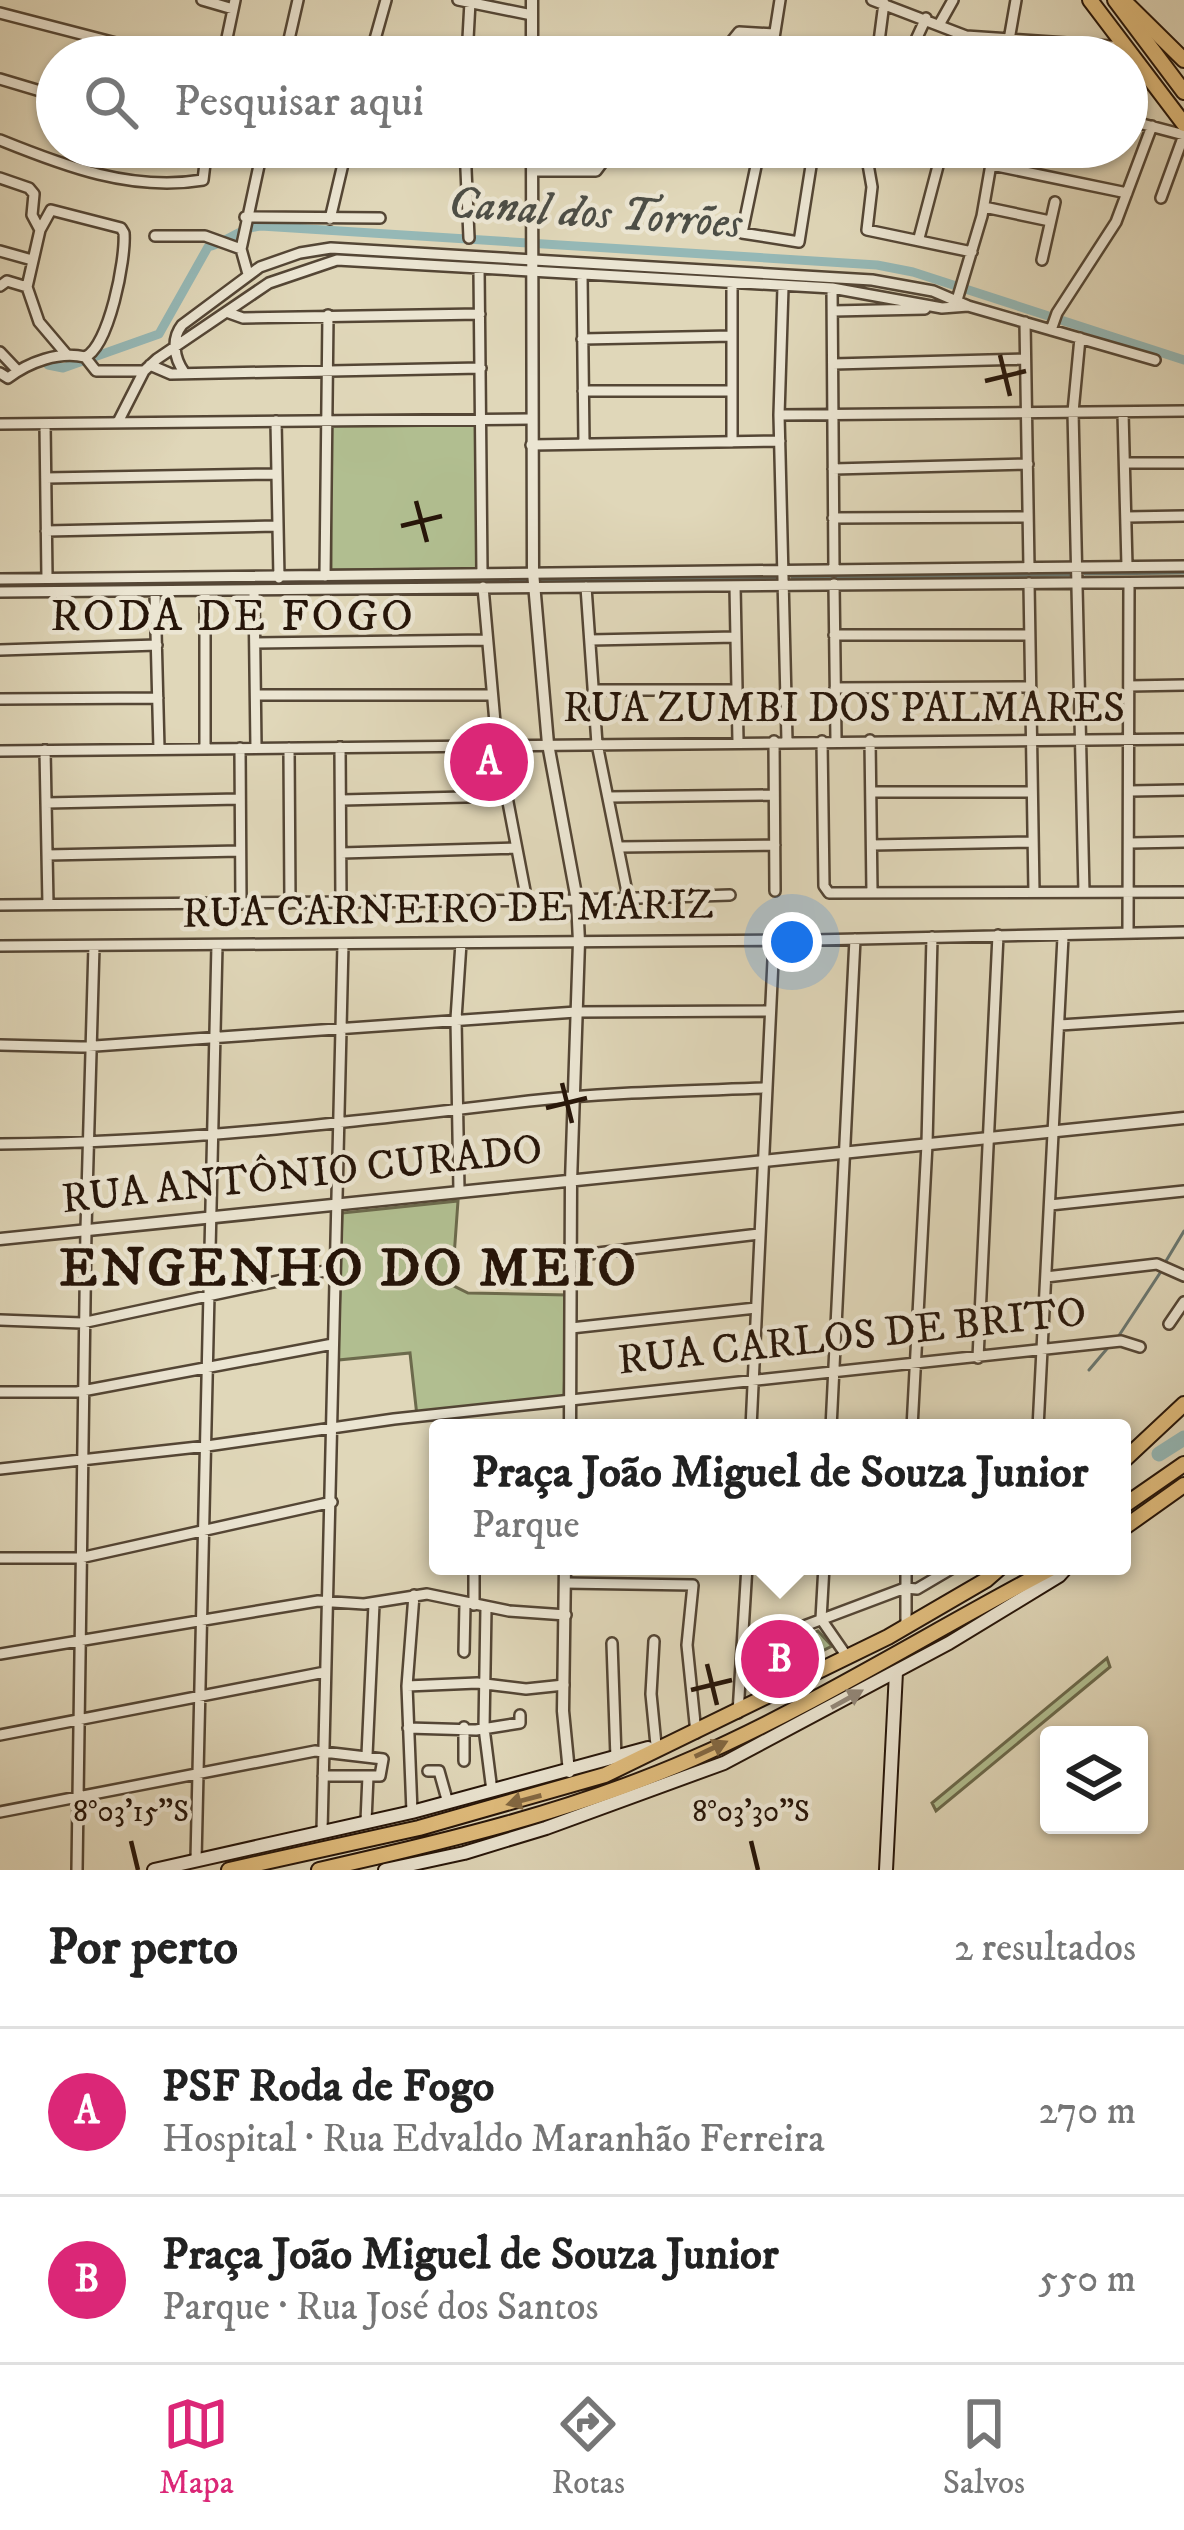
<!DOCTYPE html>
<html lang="pt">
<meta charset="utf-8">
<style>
:root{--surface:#fff;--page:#f2f2f2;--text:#222;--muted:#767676;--line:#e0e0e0;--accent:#db2777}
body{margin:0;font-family:"IM FELL DW Pica",serif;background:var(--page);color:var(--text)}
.controls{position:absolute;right:36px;bottom:36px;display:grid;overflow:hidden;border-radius:12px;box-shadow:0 3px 9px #0004}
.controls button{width:108px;height:108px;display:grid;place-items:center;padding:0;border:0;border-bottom:3px solid var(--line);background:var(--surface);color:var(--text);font:60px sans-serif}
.you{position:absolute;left:792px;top:942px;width:42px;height:42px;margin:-30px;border:9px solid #fff;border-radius:50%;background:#1a73e8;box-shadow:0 0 0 18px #1a73e833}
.badge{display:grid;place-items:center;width:78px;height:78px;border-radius:50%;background:var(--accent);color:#fff;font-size:39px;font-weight:700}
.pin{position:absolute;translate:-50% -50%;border:6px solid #fff;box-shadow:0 3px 12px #0006}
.popup{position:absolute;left:429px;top:1419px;width:702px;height:156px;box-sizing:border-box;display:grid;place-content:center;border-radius:12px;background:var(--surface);filter:drop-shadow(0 3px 9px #0005);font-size:39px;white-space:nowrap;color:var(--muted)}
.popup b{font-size:45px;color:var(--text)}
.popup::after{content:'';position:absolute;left:50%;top:100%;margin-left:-24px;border:24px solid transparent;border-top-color:var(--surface)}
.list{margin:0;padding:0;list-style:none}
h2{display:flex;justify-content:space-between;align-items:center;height:156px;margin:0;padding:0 48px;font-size:51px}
h2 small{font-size:39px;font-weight:400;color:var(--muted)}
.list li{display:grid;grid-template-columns:78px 1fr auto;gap:36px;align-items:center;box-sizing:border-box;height:168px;padding:0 48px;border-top:3px solid var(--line)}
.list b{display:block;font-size:45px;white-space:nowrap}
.list p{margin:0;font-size:39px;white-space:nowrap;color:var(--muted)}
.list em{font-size:39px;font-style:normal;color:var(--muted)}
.icon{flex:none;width:66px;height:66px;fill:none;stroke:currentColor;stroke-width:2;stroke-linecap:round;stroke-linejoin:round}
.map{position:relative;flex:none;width:1184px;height:1870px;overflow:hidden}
.search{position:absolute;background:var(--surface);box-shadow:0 3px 9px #0004;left:36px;right:36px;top:36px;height:132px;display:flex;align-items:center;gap:30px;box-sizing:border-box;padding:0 42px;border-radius:66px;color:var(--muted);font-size:45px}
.sheet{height:492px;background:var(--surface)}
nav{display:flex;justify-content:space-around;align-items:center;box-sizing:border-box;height:168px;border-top:3px solid var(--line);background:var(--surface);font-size:33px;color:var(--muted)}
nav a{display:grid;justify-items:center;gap:6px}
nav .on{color:var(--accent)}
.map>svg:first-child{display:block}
</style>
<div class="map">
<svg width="1184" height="1870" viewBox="0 0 1184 1870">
<rect width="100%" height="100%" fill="#e0d7b9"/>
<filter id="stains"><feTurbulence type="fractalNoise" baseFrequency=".00167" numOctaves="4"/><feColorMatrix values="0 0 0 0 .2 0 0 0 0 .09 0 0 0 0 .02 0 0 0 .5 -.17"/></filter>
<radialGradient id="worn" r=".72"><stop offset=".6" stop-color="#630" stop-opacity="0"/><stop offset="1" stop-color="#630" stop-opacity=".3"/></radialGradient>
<path fill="#b1be90" stroke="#6c6a4c" stroke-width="3" d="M330,424H478L479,569L331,570Z
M458,1201L452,1285L468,1293L567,1295L564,1398L417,1416L410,1353L338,1360L342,1213Z
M818,1631L832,1646L753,1686V1656Z
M1107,1658L1110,1667L936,1811L932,1803Z"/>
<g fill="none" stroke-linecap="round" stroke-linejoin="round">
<path stroke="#697771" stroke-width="3" d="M1085,574L1184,573
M792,578L1070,575
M541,580L777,578
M0,587L526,581
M1166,1261L1184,1231
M1118,1337L1162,1270
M1089,1370L1111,1344"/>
<path stroke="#95b8b6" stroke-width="9" d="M48,365L63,368L159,334L208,247C227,242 242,227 261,226L877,265L913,272L1184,360"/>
<path stroke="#95b8b6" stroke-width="15" d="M1159,1454L1184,1438"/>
<defs>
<path id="minor" d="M202,0L233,9
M458,0L532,15
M872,0L966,36L1125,47
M0,13L170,57
M939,25L953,0
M223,57L235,0
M285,57L298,0
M370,57L386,0
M467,57L470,2
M708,57L712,47L731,42L739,32L774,34
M771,57L780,0
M877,57L884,3
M908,57L926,18
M962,57L966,36
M1006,57L1016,0
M0,79L57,96
M1127,120L1184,135
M0,140C64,166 132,192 203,180L207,147
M465,147L469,238
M760,147L742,233L799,242L814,147
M865,147L872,187L867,230L972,252
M992,165L1127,193
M533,171H596L602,163L604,147
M0,178L29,188L34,194L32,215L40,230L27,287L39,322L67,355
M1161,198L1184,135
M984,207L1050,221
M245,217L380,218
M330,219L347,147
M40,230L51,210L121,228L124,233C126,259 109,347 85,357
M155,236H205L241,249
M919,238L943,147
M0,251L32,260
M1042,260L1055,202
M479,269L482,573
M248,274L241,249L263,147
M582,275L584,443
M0,286L7,281L27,287
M783,287L779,415L787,741
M832,288L834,570
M957,300L982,216L994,147
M833,311L925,309
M229,313L243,318L480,314
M1025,322L1029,568
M1051,330L1057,313L1116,222L1152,126
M1080,338L1073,412L1084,892
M582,339L732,336
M0,352L18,371
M85,357L96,371H144
M833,364L1025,359
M150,365L171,374L481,368
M184,372C174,358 171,339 182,325L260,267L300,253L331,248L872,280L933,291L968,306L1155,360
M0,373L8,378C29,362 59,351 85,357
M583,391H732
M1123,413L1127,566
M779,415L1184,411
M276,421L279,578
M118,422L144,371L157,359L269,283L337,260L832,288L942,308L968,306
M0,424L531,419
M45,424L47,578
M732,442V283
M531,445L780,441
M1125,463H1184
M833,469L1028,464
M46,478L275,474
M1127,517L1184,516
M833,518L1028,517
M46,531L276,526
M325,576L328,315
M0,579L1184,566
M1029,583L1034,892
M834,584L836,740
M735,586L738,741
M483,587L497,745L527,901
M586,587L597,744L628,897
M254,590L256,748
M0,592L1184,582
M155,592L159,749
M834,635H1029
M590,640L736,637
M255,643L487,640
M0,650L157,645
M1129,686L1184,685
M835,688L1029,687
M594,690H737
M256,695H492
M0,699L158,698
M870,740L872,892
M774,741L775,891
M822,741L824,886L829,893L1184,892
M340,747L341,901
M240,748L241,904
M289,748L290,903
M205,749V591
M45,750L48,904
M0,751L1184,739
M1130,791L1184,790
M871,792H1032
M609,797L774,795
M342,800L506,796
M46,803L239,799
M1130,843L1184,842
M872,845L1033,842
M619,847L775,845
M341,853L516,848
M47,855L240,851
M0,905L577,900L730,895
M1128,933L1129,583
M0,946L813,940L1184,932
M1060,1025L1184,1017
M0,1045L81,1047L576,1012L770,1011
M0,1144C176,1143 354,1122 529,1101C607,1092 687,1091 766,1088
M459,1191L456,1019L461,943
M1050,1205L1184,1191
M572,1256L759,1234
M1046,1277L1157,1264L1184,1276
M0,1320L82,1323L334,1269
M1169,1324L1184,1302
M571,1328L756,1308
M978,1358L998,935
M0,1392H77L333,1344
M751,1428L774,939
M831,1428L855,939
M912,1428L927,1144L932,937
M1038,1428L1063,937
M0,1469L207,1446L394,1419L1121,1341L1140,1347
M0,1558H80L332,1502
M824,1566L821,1619L848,1658
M565,1583L693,1585L687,1645L696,1733
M474,1605V1566
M486,1608L484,1728L492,1791
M906,1626V1566
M654,1641L651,1694L656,1745
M612,1643L616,1758
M743,1649L905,1588L917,1589L956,1566
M464,1652L465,1604
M0,1654L318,1601L364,1604L427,1594L509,1611L566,1615
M407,1686L477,1683L526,1689L564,1685
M738,1713L747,1566
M464,1727V1761
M408,1728L476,1730L520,1723V1715
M0,1735L325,1672
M367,1755L374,1604
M428,1771H439L448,1803
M0,1812L315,1751L383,1759L380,1776H323
M412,1812L407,1686L414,1595
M366,1821L368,1776
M322,1831L343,944
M196,1860L217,945
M77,1870L86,1229L94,946"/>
<path id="tertiary" d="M532,57V0
M532,147L533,572L548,744L577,900L579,942L571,1182L570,1428
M0,1239L1184,1118
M565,1566L563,1711L569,1772"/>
<path id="secondary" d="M154,1870L412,1812L648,1748
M385,1870L464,1853L546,1828L724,1763L949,1643L1059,1576L1068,1566
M886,1870L896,1672"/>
<path id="primary" d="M1123,0L1184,60
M1122,1507L1184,1464"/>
<path id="trunk" d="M1090,0L1184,124
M1115,0L1184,92
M1122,1462L1184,1404
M1122,1529L1184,1485
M229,1870L419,1828L605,1775L888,1637L986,1580L1002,1566
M319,1870C447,1841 574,1811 694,1758C819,1703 935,1629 1056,1566"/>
</defs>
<use href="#minor" stroke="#544635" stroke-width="14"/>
<use href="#tertiary" stroke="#544635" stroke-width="15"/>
<use href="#secondary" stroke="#261509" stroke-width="16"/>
<use href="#primary" stroke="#261509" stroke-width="18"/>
<use href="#trunk" stroke="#261509" stroke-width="18"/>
<use href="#minor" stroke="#ebe5d2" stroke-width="9"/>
<use href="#tertiary" stroke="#ebe5d2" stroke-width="10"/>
<use href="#secondary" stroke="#ebe5d2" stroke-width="12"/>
<use href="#primary" stroke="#e0bc7c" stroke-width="14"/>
<use href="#trunk" stroke="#e0bc7c" stroke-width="14"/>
</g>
<defs><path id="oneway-solid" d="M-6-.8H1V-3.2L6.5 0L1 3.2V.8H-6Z" transform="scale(3)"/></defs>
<use fill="#928778" href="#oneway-solid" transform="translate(847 1699) rotate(-29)"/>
<g fill="#836842">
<use href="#oneway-solid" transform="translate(711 1749) rotate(-25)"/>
<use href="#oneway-solid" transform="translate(524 1800) rotate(165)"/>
</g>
<path fill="none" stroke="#261509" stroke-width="4.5" d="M1000,355L1010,396M985,381L1026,371M416,501L427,542M401,526L442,516M562,1083L572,1123M546,1108L587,1098M707,1664L717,1705M691,1690L732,1680M131,1841L138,1870M751,1841L758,1870"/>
<g text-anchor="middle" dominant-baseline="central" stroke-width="9" stroke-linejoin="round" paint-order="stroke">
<g font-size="42" fill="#261509" stroke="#ebe5d2">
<text x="844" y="709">RUA ZUMBI DOS PALMARES</text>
<text transform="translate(448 910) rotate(-1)">RUA CARNEIRO DE MARIZ</text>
<text transform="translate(302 1175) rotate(-6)">RUA ANTÔNIO CURADO</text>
<text transform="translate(852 1337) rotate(-6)">RUA CARLOS DE BRITO</text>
</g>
<g font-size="45" font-style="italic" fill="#4d4e46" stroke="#ebe5d2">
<text transform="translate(595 214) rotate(4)">Canal dos Torrões</text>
</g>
<g font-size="45" letter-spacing="3" fill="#261509" stroke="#ebe5d2">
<text x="233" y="617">RODA DE FOGO</text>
</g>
<g font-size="54" font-weight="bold" letter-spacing="3" fill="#261509" stroke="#ebe5d2">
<text x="349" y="1269">ENGENHO DO MEIO</text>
</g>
</g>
<g font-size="30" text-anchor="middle" fill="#261509" stroke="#ebe5d2" stroke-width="9" stroke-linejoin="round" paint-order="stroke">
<text x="131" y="1821">8°03'15"S</text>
<text x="751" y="1821">8°03'30"S</text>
</g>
<rect width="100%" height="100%" filter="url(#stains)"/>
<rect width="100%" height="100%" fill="url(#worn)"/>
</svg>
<div class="controls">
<button><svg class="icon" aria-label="layers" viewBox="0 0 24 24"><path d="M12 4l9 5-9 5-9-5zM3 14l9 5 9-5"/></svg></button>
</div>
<div class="you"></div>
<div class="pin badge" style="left:489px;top:762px">A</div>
<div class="pin badge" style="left:780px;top:1659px">B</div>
<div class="popup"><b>Praça João Miguel de Souza Junior</b>Parque</div>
<div class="search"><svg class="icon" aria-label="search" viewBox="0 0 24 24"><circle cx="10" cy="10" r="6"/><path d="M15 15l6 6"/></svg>Pesquisar aqui</div>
</div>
<section class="sheet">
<h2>Por perto<small>2 resultados</small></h2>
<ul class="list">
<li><span class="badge">A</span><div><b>PSF Roda de Fogo</b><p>Hospital · Rua Edvaldo Maranhão Ferreira</p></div><em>270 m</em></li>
<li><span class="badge">B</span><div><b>Praça João Miguel de Souza Junior</b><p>Parque · Rua José dos Santos</p></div><em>550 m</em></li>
</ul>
</section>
<nav>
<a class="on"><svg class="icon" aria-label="map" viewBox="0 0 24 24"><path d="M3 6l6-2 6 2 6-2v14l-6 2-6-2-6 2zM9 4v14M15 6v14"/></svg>Mapa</a>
<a><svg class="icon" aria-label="directions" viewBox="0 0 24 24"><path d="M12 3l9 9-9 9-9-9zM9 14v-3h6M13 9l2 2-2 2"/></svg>Rotas</a>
<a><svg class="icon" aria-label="saved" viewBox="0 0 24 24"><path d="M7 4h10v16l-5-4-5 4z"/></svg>Salvos</a>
</nav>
